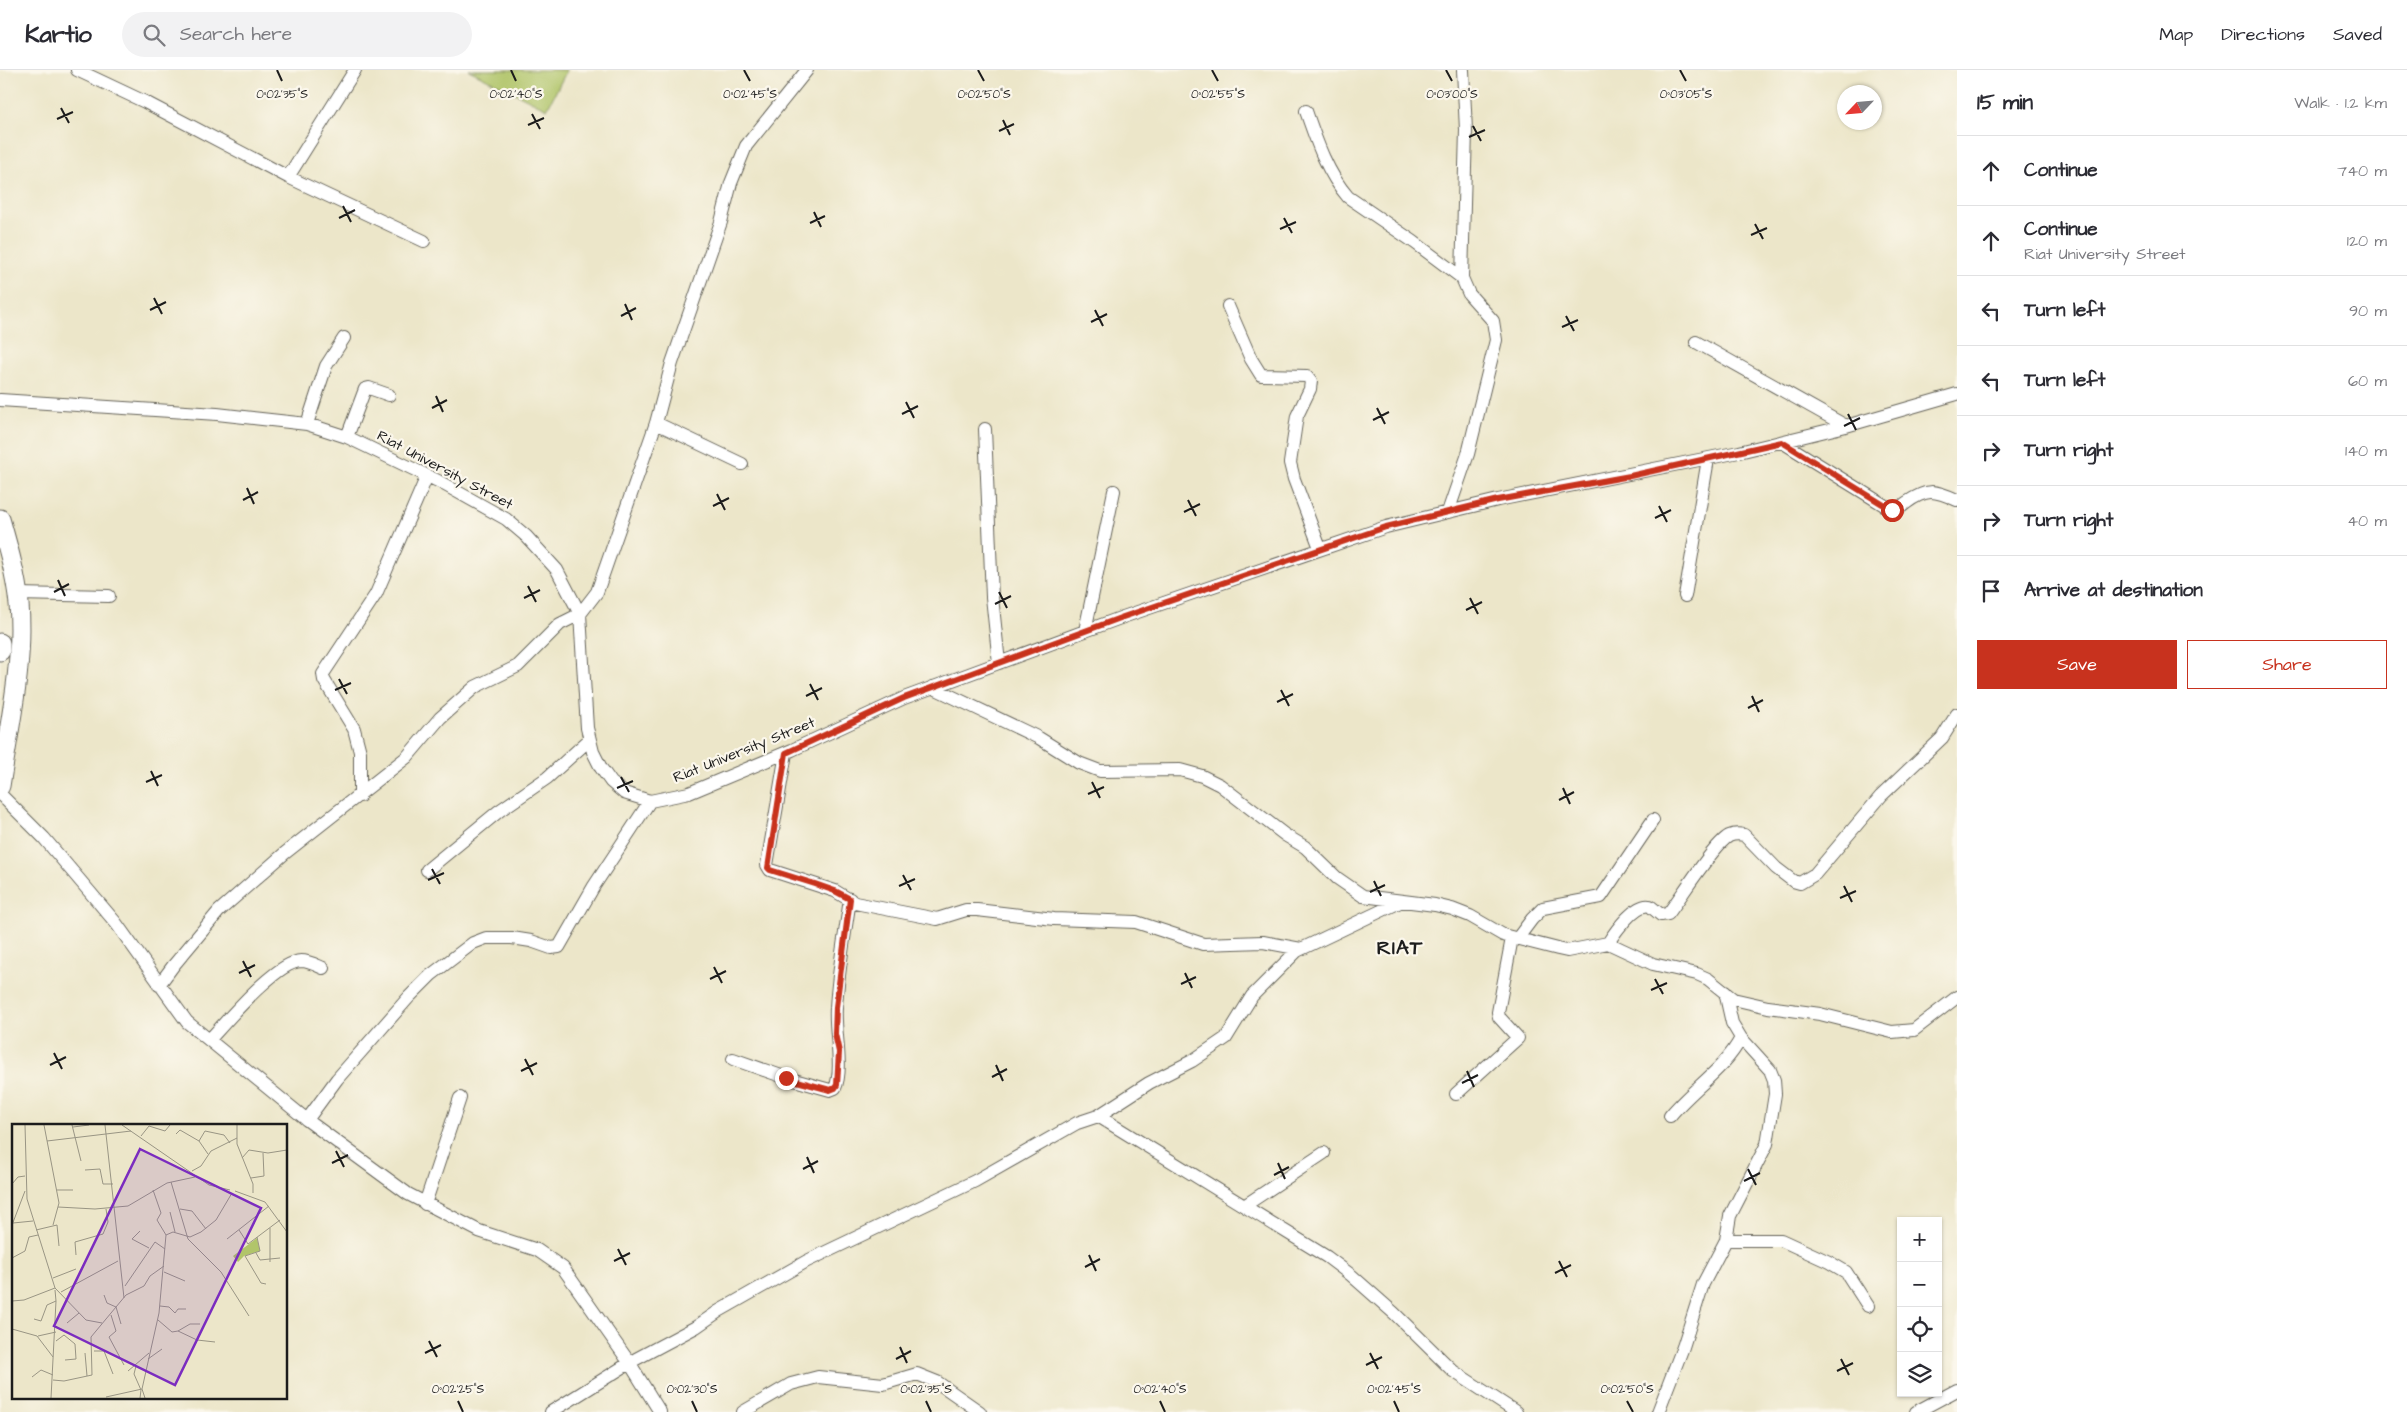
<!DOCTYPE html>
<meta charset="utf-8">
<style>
:root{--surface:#fff;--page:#f2f2f3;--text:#2b2b33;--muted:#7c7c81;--line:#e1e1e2;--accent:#c8321e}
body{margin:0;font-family:"Architects Daughter",sans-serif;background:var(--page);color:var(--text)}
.controls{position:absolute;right:15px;bottom:15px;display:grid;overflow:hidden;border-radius:0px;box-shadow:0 1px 4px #0004}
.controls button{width:45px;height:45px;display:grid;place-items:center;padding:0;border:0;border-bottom:1px solid var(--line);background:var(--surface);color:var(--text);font:25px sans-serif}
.compass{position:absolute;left:1837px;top:15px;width:45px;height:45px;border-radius:50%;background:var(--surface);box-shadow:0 1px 4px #0004;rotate:244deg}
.stop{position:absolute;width:15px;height:15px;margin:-11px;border:4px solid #c8321e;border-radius:50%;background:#fff}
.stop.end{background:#c8321e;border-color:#fff;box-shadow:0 1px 5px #0008}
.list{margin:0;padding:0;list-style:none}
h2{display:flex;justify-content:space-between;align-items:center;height:65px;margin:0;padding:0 20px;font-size:21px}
h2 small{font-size:16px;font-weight:400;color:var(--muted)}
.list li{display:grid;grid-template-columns:32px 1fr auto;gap:15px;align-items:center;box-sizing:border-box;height:70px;padding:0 20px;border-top:1px solid var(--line)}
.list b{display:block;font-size:19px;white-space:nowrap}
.list p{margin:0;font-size:16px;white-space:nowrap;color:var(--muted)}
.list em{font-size:16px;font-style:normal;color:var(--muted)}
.actions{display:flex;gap:10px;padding:15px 20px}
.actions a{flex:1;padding:11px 0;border:1px solid var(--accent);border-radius:0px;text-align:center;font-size:18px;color:var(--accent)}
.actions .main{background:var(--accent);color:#fff}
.icon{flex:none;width:28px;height:28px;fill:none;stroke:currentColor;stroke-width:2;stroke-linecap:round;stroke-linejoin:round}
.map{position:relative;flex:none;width:1957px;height:1342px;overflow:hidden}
header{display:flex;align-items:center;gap:30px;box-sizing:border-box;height:70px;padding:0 25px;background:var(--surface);border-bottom:1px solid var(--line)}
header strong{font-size:24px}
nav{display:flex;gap:28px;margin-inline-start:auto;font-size:18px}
.search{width:350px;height:45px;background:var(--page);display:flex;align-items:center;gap:12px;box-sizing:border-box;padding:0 18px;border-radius:28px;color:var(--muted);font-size:19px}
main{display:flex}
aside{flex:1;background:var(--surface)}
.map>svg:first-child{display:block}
</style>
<header>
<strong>Kartio</strong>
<div class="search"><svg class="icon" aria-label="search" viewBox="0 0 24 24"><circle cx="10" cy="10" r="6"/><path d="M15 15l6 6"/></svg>Search here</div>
<nav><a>Map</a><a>Directions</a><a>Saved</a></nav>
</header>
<main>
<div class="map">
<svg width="1957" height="1342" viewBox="0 0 1957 1342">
<rect width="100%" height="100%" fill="#fbf7ec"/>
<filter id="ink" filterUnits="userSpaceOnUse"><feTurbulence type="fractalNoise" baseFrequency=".02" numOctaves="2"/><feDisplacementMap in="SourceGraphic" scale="10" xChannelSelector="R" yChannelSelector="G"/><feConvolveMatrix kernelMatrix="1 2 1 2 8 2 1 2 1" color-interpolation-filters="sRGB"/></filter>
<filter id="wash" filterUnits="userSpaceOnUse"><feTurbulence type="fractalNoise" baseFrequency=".0096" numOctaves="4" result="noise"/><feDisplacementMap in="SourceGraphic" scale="20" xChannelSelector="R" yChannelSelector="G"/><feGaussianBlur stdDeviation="1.12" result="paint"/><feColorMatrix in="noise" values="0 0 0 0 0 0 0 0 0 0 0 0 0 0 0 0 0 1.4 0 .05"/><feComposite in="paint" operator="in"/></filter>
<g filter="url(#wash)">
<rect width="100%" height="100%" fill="#ece6c9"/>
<path fill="#b1c56a" stroke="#667043" d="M469,0H567L547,39Z"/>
</g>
<g filter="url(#ink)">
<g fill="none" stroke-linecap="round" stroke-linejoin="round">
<defs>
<path id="minor" d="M77,0L145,32L288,107L424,171
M1306,41C1316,70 1327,103 1348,127L1414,172L1462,208
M288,107L355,0
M1228,236L1251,289L1261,305L1307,306L1311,311L1310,319L1297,346L1290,393L1294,409L1320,478
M1696,272L1846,356
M0,330L217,344L307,354L347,367L438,411L506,449L526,466L557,500L580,544L587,658L593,682L601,698L611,712L624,723L650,731L689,723L792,680L904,628L1123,547L1386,457L1498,430L1739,382L1846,356L1957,324
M656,353L742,394
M307,354L326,296L344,268
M985,359L992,527L999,593
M347,367L365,319L369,318L389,325
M1782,372L1892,440C1898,440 1901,437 1906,433C1927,418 1934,420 1957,430
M1448,442L1468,384L1496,270L1493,251L1469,224L1462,208L1466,60L1463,0
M17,524L109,526
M1685,526L1708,389
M1085,561L1114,421
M932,617L1039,668L1079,693L1100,701L1180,700L1202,706L1220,715L1285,765L1305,777L1337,808L1363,826L1435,835L1452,839L1470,846L1503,865L1558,879L1567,881L1608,873L1653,894L1697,904L1708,909L1733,929L1768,937L1820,944L1892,962L1914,960L1957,927
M786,683L767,795L770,800L835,821L855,833L937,849L966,840H977L1054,849L1136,852L1203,874L1263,872L1301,879
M0,724L44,768L116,853L187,952L307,1050L408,1124L479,1161L537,1180L563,1198L629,1292L660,1342
M360,726V682L354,659L324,610L323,604L376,524L427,406
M427,800L499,741L547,708L589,670
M1517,869L1532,849L1543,838L1601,827L1653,750
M1608,873C1615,862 1636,832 1650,836L1661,845L1668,844C1681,827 1714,774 1729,766C1734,764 1739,764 1744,765L1776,798L1793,811L1800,813L1815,804L1881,726L1942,668L1957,644
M159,915L173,896L219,841L285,783L407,687L440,648L475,617L518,596L560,554L580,544L597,522L656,353L672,293L721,152L731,113L746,76L807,0
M209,970C227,951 276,892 301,891C309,891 316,895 323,898
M733,989L787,1008L830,1020L835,1018C844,999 834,960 836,938C838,901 845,865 850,829
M1456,1024L1518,968L1499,947L1498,942L1512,868
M1098,1046L1327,1187L1351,1205L1394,1243L1453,1301L1516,1342
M1670,1046C1692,1019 1725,999 1741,968
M307,1050L337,1009L409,927L431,905L473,873L486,868H512L531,871L551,878L559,877L594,816L650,731
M425,1134L460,1028
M1244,1136L1324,1083
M1726,1170H1781L1829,1192L1846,1202L1868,1236
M551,1342L636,1289L696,1257L719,1241L807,1191L975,1111L1077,1053L1098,1046L1149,1013L1192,991L1226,968L1252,926L1297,881L1402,831
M743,1342L791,1314L818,1307L883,1314L917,1304L937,1312L980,1342
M1658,1342L1683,1277L1703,1214L1726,1170L1730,1146L1767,1074L1775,1024L1774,1010L1770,1000L1741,968L1732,953L1725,922
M1916,1342L1957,1320"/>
<path id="highway" d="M0,449C8,477 16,505 19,534C24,594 9,657 0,716
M0,573V581"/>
</defs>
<use href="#minor" stroke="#656359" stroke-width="14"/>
<use href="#highway" stroke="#656359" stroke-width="21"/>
<use href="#minor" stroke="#fff" stroke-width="12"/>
<use href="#highway" stroke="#fff" stroke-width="19"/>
</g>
</g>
<g fill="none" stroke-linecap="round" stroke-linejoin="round" filter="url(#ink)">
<path stroke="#c8321e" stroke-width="6" d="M786,1008L830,1020L835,1018L837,1015L839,982L835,964L836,937L850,829L835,821L815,814L770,800L768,798L786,683L904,628L1123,547L1386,457L1498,430L1630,406L1782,372L1892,440"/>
</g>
<path fill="none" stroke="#1c1c1c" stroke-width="2" d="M277,0L282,11M511,0L516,11M744,0L750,11M978,0L984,11M1212,0L1218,11M1446,0L1452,11M1680,0L1686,11M61,38L69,53M532,44L540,59M57,49L73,42M1003,50L1010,65M528,55L544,48M1473,56L1481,71M999,61L1014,54M1469,67L1485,60M343,136L351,152M814,142L821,157M339,148L355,140M1284,148L1292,163M810,153L825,146M1755,154L1763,169M1280,159L1296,152M1751,165L1767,158M154,228L162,244M625,234L632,250M150,240L166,232M1095,240L1103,256M621,246L636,238M1566,246L1574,261M1091,252L1107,244M1562,257L1578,250M436,326L443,342M906,332L914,348M432,338L447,330M1377,338L1385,354M902,344L918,336M1848,344L1856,360M1373,350L1389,342M1844,356L1860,348M247,418L254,434M717,424L725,440M243,430L258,422M1188,430L1196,446M713,436L729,428M1659,436L1667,452M1184,442L1200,434M1655,448L1671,440M58,510L65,526M528,516L536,532M54,522L69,514M999,522L1007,538M524,528L540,520M1470,528L1478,544M995,534L1011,526M1466,540L1482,532M339,609L347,624M810,614L818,630M335,620L351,613M1281,620L1289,636M806,626L822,618M1752,626L1759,642M1277,632L1293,624M1748,638L1763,630M151,701L158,716M621,707L629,722M146,712L162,705M1092,712L1100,728M617,718L633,711M1563,718L1570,734M1088,724L1104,717M1559,730L1574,722M432,799L440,814M903,805L911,820M428,810L444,803M1374,811L1381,826M899,816L915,809M1844,816L1852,832M1370,822L1385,815M1840,828L1856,821M243,891L251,907M714,897L722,913M239,903L255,895M1185,903L1192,918M710,909L726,901M1655,909L1663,924M1181,914L1196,907M1651,920L1667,913M54,983L62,999M525,989L533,1005M50,995L66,987M996,995L1003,1011M521,1001L537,993M1467,1001L1474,1017M992,1007L1007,999M1462,1013L1478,1005M336,1081L344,1097M807,1087L814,1103M332,1093L348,1085M1278,1093L1285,1109M803,1099L818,1091M1748,1099L1756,1115M1274,1105L1289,1097M1744,1111L1760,1103M618,1179L626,1195M1089,1185L1096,1201M614,1191L630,1183M1559,1191L1567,1207M1085,1197L1100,1189M1555,1203L1571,1195M429,1271L437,1287M900,1277L907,1293M425,1283L441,1275M1370,1283L1378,1299M896,1289L911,1281M1841,1289L1849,1305M1366,1295L1382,1287M1837,1301L1853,1293M458,1331L463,1342M692,1331L697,1342M926,1331L931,1342M1160,1331L1165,1342M1394,1331L1399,1342M1627,1331L1633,1342"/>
<g text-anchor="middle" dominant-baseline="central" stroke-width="4.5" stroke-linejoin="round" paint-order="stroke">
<g font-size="15" fill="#1c1c1c" stroke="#fbf7ec">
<text transform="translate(445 400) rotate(28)">Riat University Street</text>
<text transform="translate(744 680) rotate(-22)">Riat University Street</text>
</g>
<g font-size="20" font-weight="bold" letter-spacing="1" fill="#1c1c1c" stroke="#fbf7ec">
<text x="1400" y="878">RIAT</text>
</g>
</g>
<g transform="translate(12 1054)">
<rect width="275" height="275" fill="#ece6c9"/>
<path d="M245,114L248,127L232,132L226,138L221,132Z" fill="#b1c56a"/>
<path fill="none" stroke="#999584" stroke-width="1" d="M13,1L15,75L43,164L74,196L90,199M32,1L47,79L41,101M60,1L69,37M93,1L112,174M110,1L197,61L218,66M225,1V20L241,60V69M61,3L77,1M164,10L168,6L187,17L193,7L212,11L218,19M129,12L137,2L153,7L158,1M35,17L119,7M187,17L196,30M230,34L237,26L256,29L275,26M73,46L88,45L91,60H101M180,47L189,42L199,27L225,14M239,54L252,52L251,29M159,58L176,115L209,148L237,192M0,60L6,53L13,52M45,66H61M141,66L149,89L145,96L154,111M223,67L253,78L275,108M46,83L83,85L116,82L155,59L183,53M168,85L180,87L194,105M158,88L163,108M1,99L21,97M0,101L13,67M24,106L45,101L47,122M227,106L236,120L268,96M128,107L120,115L137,124M245,113L248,127L233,132L249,159L254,160M215,115L257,82M244,129L248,136L268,134M64,131L63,118L91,110L96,98L94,85M0,134L13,127L17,113L26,111M258,138V104M152,148L173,157M41,154L64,145M113,162L143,118L153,125M49,168L106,137M92,171L95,179L104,183M0,177L12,176L43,164M148,182L157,183L163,189L166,185H174M104,183L109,200M99,191L104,207L97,213L112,241M22,195L29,197L35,181L44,177L43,166M146,196L160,208L166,207L185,216L203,218M55,199L67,189M0,205L25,212L41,233M166,207L178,200H188M26,212L44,208M44,217L52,211L63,220L64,235L53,236M82,227H92L101,250M73,229L75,252M136,235L150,225M124,242L122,250L129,266L128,274M116,247L137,229M20,253L29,246L41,251M41,256L52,257L80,251L79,213L114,171L132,162L138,152L152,142M94,273L130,265M39,274L44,177M133,274L130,265L147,189L154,111L161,108L178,113L189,108L204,96L220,69"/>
<path fill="#7b2cbf" fill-opacity="0.15" stroke="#7b2cbf" stroke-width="2.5" d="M128,25L249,84L163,261L42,202Z"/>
<rect width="275" height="275" fill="none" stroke="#1c1c1c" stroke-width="2.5"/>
</g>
<g font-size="12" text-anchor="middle" fill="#1c1c1c" stroke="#fbf7ec" stroke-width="4.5" stroke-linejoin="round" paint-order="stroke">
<text x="1452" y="28">0°03'00"S</text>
<text x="1686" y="28">0°03'05"S</text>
<text x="282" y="28">0°02'35"S</text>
<text x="516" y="28">0°02'40"S</text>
<text x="750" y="28">0°02'45"S</text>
<text x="984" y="28">0°02'50"S</text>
<text x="1218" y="28">0°02'55"S</text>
<text x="458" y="1323">0°02'25"S</text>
<text x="692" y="1323">0°02'30"S</text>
<text x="926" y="1323">0°02'35"S</text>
<text x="1160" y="1323">0°02'40"S</text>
<text x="1394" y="1323">0°02'45"S</text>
<text x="1627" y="1323">0°02'50"S</text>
</g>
</svg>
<div class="controls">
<button>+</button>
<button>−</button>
<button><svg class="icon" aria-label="locate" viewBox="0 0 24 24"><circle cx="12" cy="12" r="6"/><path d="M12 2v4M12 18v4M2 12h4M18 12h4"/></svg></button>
<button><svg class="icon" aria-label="layers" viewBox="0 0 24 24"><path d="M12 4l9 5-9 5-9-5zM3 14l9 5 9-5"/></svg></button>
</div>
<svg class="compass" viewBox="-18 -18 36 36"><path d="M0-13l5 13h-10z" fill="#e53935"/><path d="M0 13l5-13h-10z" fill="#7c7c81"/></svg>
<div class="stop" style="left:1892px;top:440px"></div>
<div class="stop end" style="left:786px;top:1008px"></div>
</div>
<aside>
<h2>15 min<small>Walk · 1.2 km</small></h2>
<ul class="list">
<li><svg class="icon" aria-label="ahead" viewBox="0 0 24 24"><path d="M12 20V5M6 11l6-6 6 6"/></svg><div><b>Continue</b></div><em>740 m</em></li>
<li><svg class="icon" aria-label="ahead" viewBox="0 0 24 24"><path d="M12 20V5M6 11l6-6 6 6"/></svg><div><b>Continue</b><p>Riat University Street</p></div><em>120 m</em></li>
<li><svg class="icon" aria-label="left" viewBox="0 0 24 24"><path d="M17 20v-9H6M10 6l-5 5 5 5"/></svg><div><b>Turn left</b></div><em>90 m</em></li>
<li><svg class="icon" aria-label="left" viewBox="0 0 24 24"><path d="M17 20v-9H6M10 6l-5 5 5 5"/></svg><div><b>Turn left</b></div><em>60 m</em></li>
<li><svg class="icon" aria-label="right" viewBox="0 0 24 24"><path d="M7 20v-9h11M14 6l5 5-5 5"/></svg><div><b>Turn right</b></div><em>140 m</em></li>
<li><svg class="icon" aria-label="right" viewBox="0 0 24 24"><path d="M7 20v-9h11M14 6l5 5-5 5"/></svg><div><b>Turn right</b></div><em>40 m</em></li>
<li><svg class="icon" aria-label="arrive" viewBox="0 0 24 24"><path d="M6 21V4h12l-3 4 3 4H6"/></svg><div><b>Arrive at destination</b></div></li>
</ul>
<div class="actions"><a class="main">Save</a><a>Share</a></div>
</aside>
</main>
